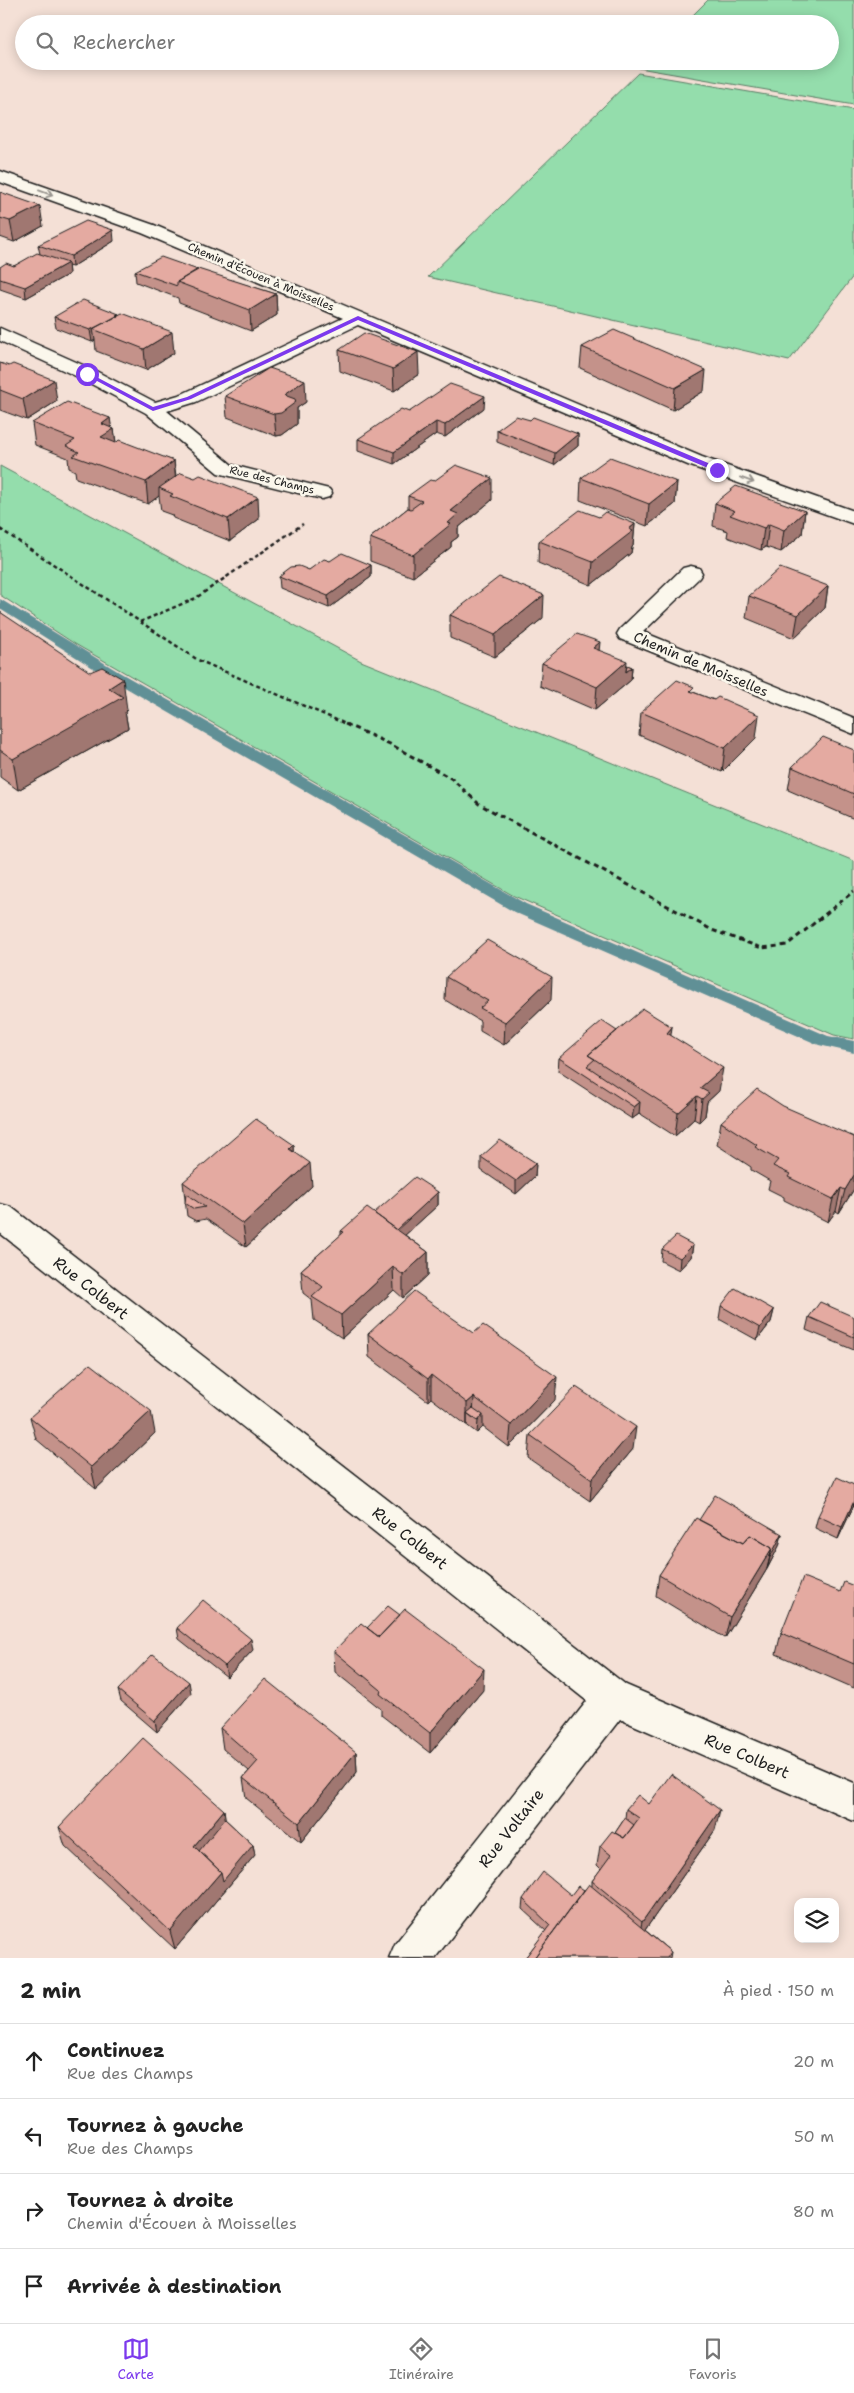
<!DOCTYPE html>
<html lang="fr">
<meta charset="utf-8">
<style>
:root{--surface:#fff;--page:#f6f6f6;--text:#222;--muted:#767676;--line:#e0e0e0;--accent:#7c3aed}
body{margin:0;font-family:"Shantell Sans",sans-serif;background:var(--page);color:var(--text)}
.controls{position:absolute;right:15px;bottom:15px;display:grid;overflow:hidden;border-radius:10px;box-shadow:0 2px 12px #0003}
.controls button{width:45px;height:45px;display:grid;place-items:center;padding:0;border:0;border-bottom:1px solid var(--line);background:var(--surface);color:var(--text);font:25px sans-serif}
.stop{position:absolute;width:15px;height:15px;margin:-11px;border:4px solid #7c3aed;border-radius:50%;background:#fff}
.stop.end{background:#7c3aed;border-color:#fff;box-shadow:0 1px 5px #0008}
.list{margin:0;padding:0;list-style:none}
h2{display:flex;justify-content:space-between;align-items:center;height:65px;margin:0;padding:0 20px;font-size:21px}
h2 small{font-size:16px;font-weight:400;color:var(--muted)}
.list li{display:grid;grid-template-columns:32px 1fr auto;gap:15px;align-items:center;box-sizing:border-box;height:75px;padding:0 20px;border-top:1px solid var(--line)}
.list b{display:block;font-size:19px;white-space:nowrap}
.list p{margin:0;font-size:16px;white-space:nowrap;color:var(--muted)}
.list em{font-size:16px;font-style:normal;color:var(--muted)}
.icon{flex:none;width:28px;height:28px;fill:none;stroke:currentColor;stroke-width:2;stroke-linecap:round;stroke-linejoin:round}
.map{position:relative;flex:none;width:854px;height:1958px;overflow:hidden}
.search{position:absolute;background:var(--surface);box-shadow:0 2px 12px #0003;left:15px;right:15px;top:15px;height:55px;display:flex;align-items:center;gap:12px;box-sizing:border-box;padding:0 18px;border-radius:28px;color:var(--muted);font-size:19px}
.sheet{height:365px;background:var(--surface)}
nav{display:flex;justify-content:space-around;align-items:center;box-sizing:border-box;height:70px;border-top:1px solid var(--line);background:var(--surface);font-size:14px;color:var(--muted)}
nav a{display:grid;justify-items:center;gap:2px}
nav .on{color:var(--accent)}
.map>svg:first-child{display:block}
</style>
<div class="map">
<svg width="854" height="1958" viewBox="0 0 854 1958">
<rect width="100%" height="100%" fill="#f4e0d6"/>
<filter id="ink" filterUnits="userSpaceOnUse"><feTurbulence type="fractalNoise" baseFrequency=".02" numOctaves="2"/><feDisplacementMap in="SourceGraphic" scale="10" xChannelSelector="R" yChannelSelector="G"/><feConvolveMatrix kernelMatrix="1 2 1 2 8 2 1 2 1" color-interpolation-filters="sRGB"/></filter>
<g filter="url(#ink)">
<path fill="#94ddac" stroke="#587c64" d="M708,0H854V105L639,68L646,61H830V24H684Z
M638,73L854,110V275L789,361L428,277Z
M0,466L361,661L854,861V1039L834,1035L514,896L75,644L0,595Z"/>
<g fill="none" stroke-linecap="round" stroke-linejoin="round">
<path fill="#609096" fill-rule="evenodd" d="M0,599L119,672L526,904L828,1036L854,1041V1053L819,1045L514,912L109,678L0,609Z"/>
<defs>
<path id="minor" d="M0,171L154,225L702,457L854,511V524L688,465L358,325L196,402L167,411L232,465L329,489L332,493L329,497L322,499L218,473L146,413L80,378L0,341V328L94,370L155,402L182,394L343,318L142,233L0,182Z
M691,566L699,568L702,573L699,578L643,632L854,718V734L620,639L617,634L620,629L683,568Z
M0,1204L11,1207L626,1685L854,1783V1821L620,1719L435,1958H389L395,1944L587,1701L0,1233Z"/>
</defs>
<use href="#minor" stroke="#1c1c1c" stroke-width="3"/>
<path stroke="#1c1c1c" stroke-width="2.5" stroke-dasharray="4 3" stroke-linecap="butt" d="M0,529L198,660L348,725
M140,622L196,598L303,524"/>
<path stroke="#1c1c1c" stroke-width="3" stroke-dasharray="5 4" stroke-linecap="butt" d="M345,724L390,744L452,779L479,804L712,930L762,948L787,945L854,891"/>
<use href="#minor" fill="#fbf7ec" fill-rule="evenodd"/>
</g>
<path fill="#c4928a" stroke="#1c1c1c" d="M0,192L43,226L14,242L0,237Z
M114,241L72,267L68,266L69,274L26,298L0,289V267L14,266L40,254L38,245Z
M198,270L276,294L277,315L251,331L179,303L178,298L136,282L135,271Z
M119,314V315L174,353L146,370L96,351L95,340L92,342L56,328L54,317Z
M582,347L704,391L673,410L580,368Z
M339,350L419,374L394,391L340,371Z
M0,363L57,401L27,420L0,410Z
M225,396L306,402L297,408V424L282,435L276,436L227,417Z
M484,408L445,437L436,434L394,464L358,451V439L409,412Z
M110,418L111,428L114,429L116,442L174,461L176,476L259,519L230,541L173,518L172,515L161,511L159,496L148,504L76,478L75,471L69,468L68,458L35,445L32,423Z
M530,420L578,434V446L554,465L497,442V430Z
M581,478L677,482L675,504L647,526L580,500Z
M408,496L492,500L458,528V537L451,542V547L413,577L370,561V538L408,508Z
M715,503L805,511L802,534L781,552L766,547L761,550L727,537L728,531L713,526Z
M599,517L635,524L633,546L632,547L631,553L591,585L538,563L539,541Z
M330,561L371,565V577L329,608L280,588L279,576L309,570Z
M828,586L825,608L794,638L746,618L749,596Z
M0,612L127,710L125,712L128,728L18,790L0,777Z
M450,615L543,618L495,657L450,638Z
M542,663L627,665L632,667L631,680L595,710L540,686Z
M693,692L714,700L756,738L722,772L639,735L641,712Z
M854,750V817L852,818L788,790L792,767Z
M446,977L551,1000L504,1045L480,1031V1021L445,1000Z
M617,1031L671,1036L719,1091L707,1102L705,1116L699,1122L694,1119L675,1136L639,1113V1114L632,1119L558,1071L559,1058Z
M721,1122L854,1189L839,1213L836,1211L828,1222L784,1200V1197L768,1189L770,1181L751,1170V1167L717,1145Z
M294,1145V1152L312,1186L246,1247L206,1219L196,1221L187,1216L183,1182Z
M481,1157L536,1163L535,1176L516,1194L481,1170Z
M438,1192V1205L405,1235L428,1252V1275L403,1298L394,1290L342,1338L314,1320L312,1300L303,1293L301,1270L341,1235V1231L374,1213Z
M693,1245L691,1257L679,1270L661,1261L662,1249Z
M721,1306L774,1310L771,1322L757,1340L719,1319Z
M809,1317H854V1350L806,1330Z
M368,1334L555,1400L509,1447L483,1427L477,1433L431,1398L428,1401L369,1357Z
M30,1417L155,1433L96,1489L36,1439Z
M530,1435L633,1449L590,1501L528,1458Z
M854,1485V1505L838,1539L815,1528L818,1516Z
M699,1520L782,1534L779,1546L767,1569L725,1638L656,1596L659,1575Z
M854,1586V1688L776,1654L781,1633L840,1592Z
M177,1628L253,1650L227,1677L179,1639Z
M367,1628L483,1690L430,1753L381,1715V1709L335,1672L334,1651Z
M118,1690L191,1693L157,1732L121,1701Z
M220,1728L356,1752L357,1772L301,1842L246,1798L243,1778L249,1771L223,1749Z
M649,1804L715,1830L645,1930L671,1952L670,1958H525L546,1931L522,1909L523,1899L571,1895L584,1890L592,1886V1881L601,1869L597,1865L600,1846L615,1833L625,1818L626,1809Z
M224,1810L225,1819L253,1845L255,1855L175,1949L65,1846L59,1827Z"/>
<path fill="#a07771" stroke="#1c1c1c" d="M40,206L43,226L14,242L10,221Z
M113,230L114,241L72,267L71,256Z
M68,263L69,274L26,298L25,287Z
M276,294L277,315L251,331L250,310Z
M94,328L93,329L95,340L92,342L90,330Z
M172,332L174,353L146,370L144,349Z
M418,352L419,374L394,391L393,369Z
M706,370L704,391L673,410L675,388Z
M54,380L57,401L27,420L23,399Z
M305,380L306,402L297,408V424L282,435L276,436L274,414L284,395Z
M485,396L484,408L445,437V425Z
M110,418L112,430L114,429L117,451L101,437L102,424Z
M436,422V434L394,464V452Z
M578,434V446L554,465L555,453Z
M174,461L176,483L159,488V496L148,504L146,482Z
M492,478V500L458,528V537L451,542V547L413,577V555L448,523L451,511Z
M677,482L675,504L647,526L649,504Z
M258,497L259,519L230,541L228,519Z
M805,511L802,534L781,552L784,530Z
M635,524L633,546L632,547L631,553L591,585L593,562Z
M769,524L766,547L761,550L764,528Z
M371,565V577L329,608L328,596Z
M828,586L825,608L794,638L798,615Z
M544,595L543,618L495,657V635Z
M600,642L598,661L593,648Z
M627,661L626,672L632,667L631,680L595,710L597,687Z
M123,679L127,710L125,712L128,728L18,790L13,759L109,688Z
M759,715L756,738L722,772L725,748Z
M552,977L551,1000L504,1045L505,1022Z
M672,1027L669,1050L667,1033Z
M723,1068L719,1091L707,1102L705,1116L699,1122L702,1099L700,1088Z
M697,1096L694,1119L675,1136L678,1113Z
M640,1102L639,1114L632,1119L634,1107Z
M294,1145L295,1168L290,1149Z
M310,1163L312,1186L246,1247L243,1224Z
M536,1163L535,1176L516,1194V1181Z
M854,1175V1189L839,1213L845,1190Z
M841,1188L836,1211L828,1222L833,1199Z
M438,1192V1205L391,1248V1235Z
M693,1245L691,1257L679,1270L680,1258Z
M428,1252V1275L403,1298V1275Z
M393,1267L394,1290L342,1338L341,1315Z
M774,1310L771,1322L757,1340L760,1328Z
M431,1375V1398L428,1401V1379Z
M557,1377L555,1400L509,1447L511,1425Z
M474,1397L473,1418L467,1413V1425V1403Z
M151,1411L155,1433L96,1489L91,1467Z
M483,1415V1427L477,1433L478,1421Z
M636,1427L633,1449L590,1501L592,1479Z
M854,1501V1505L838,1539L842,1527Z
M782,1534L779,1546L767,1569L770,1557Z
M772,1548L767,1569L725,1638L730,1617Z
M251,1639L253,1650L227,1677L225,1666Z
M484,1669L483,1690L430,1753V1733Z
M189,1682L191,1693L157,1732L155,1721Z
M356,1752L357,1772L301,1842L299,1823Z
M224,1810L227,1830L201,1860L194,1846Z
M720,1810L715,1830L638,1940L642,1922Z
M253,1845L255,1855L175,1949L170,1931L221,1872Z"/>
<path fill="#e4aaa1" stroke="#1c1c1c" d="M0,192L40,206L10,221L0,218Z
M86,221L113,230L71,256L38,245Z
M37,253L68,263L25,287L0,279V267L6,263L14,266Z
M161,257L198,270L177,282V286L135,271Z
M198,269L276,294L250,310L177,282Z
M83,300L119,314L116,315L118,316L90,330L54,317Z
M122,313L172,332L144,349L93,329Z
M614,330L706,370L675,388L582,347Z
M364,333L418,352L393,369L339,350Z
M0,363L9,366L13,364L54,380L23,399L0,390Z
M269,368L305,380L284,395L295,399L296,402L281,413L274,414L225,396Z
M450,384L485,396L445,425L436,422L394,452L358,439L401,409L409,412Z
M67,402L110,418L102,424L114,429L101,437L116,443L119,440L174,461L146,482L73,456L79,452L66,446L75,440L32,423Z
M516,416L530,420L533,417L578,434L555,453L497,430Z
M610,457L677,482L649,504L581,478Z
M456,465L492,478L451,511L458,514L448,523L451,524L413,555L370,538L408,508L411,509L422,501L408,496L430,480L434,481Z
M181,473L195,478L200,475L258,497L228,519L170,496L173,494L159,488Z
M736,486L805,511L784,530L769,524L764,528L730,515L735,511L715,503Z
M580,510L599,517L605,512L635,524L629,529L633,531L593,562L539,541Z
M342,553L371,565L328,596L279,576L291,567L299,566L309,570L324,559L330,561Z
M780,568L828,586L798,615L749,596Z
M499,577L544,595L495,635L450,615Z
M0,612L90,672L102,667L123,679L109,688L123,697L13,759L0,750Z
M577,634L600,642L593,648L627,661L597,687L542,663Z
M627,665L632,667L626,672Z
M677,680L694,687L690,691L714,700L718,697L759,715L725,748L641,712Z
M823,737L854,750V794L792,767Z
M487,940L552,977L505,1022L480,1008L488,1001L446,977Z
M643,1009L672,1027L667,1033L723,1068L700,1088L709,1093L702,1099L697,1096L678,1113L588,1055Z
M602,1021L617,1031L588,1055L595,1059L587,1066L640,1102L634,1107L559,1058Z
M757,1089L783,1106L854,1137V1175L845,1190L841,1188L833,1199L788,1177L790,1174L773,1166L778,1160L755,1147L757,1145L721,1122Z
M256,1119L294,1145L290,1149L310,1163L243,1224L183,1182Z
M500,1140L536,1163L516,1181L481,1157Z
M415,1177L438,1192L397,1230L374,1213Z
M186,1194L205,1207L194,1209L185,1203Z
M367,1208L428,1252L403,1275L393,1267L341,1315L312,1297L323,1287L301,1270L344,1232L341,1231Z
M676,1236L693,1245L680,1258L662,1249Z
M735,1288L774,1310L760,1328L721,1306Z
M414,1291L474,1333L483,1325L557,1377L511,1425L474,1397L467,1403L431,1375L428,1379L368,1334Z
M820,1302L854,1317V1337L809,1317Z
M90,1364L151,1411L91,1467L30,1417Z
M576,1387L636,1427L592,1479L530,1435Z
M473,1408L483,1415L478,1421L467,1413Z
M837,1477L854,1485V1501L842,1527L818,1516Z
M715,1495L782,1534L770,1557L772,1548L750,1535L743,1543L699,1520Z
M696,1518L743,1543L750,1535L772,1548L730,1617L659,1575Z
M803,1577L840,1592L844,1582L854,1586V1664L781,1633Z
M203,1600L251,1639L225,1666L177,1628Z
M388,1606L400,1615L379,1637L367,1628Z
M405,1609L484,1669L430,1733L380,1694L381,1690L334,1651L361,1623L379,1637Z
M153,1654L189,1682L155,1721L118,1690Z
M265,1679L356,1752L299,1823L243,1778L258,1761L220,1728Z
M143,1738L224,1810L194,1846L221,1872L170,1931L59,1827Z
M671,1774L720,1810L642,1922L592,1881L611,1855L600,1846L612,1831L624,1838L639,1818L626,1809L638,1795L649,1804Z
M625,1818L634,1825L624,1838L615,1833Z
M225,1819L253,1845L223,1881L221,1872L199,1851Z
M543,1872L571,1895L578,1886L584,1890L534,1958H525L550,1925L523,1899Z
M589,1884L671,1952L667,1958H534Z"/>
<defs><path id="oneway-shaft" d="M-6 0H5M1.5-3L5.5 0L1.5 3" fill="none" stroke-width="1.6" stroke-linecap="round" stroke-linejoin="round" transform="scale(1.25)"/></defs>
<g stroke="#97948e">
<use href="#oneway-shaft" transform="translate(46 193) rotate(20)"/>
<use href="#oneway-shaft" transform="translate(747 480) rotate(20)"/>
</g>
</g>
<path fill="#7c3aed" d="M358,316L720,468V470L715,471L358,320L191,399L153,411L84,374L89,373L153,407L187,397Z"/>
<g text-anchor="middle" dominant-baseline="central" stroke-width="5" stroke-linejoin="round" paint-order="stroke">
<g font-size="11" fill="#1c1c1c" stroke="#fbf7ec">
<text transform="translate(261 277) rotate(23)">Chemin d'Écouen à Moisselles</text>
<text transform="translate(272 480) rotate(14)">Rue des Champs</text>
</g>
<g font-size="14" fill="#1c1c1c" stroke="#fbf7ec">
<text transform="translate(701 664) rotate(23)">Chemin de Moisselles</text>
</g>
<g font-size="16" fill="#1c1c1c" stroke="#fbf7ec">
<text transform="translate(91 1288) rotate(38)">Rue Colbert</text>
<text transform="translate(410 1538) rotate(38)">Rue Colbert</text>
<text transform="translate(747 1756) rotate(23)">Rue Colbert</text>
<text transform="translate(511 1828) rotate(-52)">Rue Voltaire</text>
</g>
</g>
</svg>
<div class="controls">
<button><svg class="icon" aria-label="layers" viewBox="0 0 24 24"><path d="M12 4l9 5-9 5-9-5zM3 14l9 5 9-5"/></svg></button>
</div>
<div class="stop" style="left:87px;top:374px"></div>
<div class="stop end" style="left:717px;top:470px"></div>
<div class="search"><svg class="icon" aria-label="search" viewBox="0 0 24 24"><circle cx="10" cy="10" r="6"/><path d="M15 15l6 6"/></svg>Rechercher</div>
</div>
<section class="sheet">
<h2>2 min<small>À pied · 150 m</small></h2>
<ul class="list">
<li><svg class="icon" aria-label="ahead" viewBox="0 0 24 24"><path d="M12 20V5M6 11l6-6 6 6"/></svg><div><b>Continuez</b><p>Rue des Champs</p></div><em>20 m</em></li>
<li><svg class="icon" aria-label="left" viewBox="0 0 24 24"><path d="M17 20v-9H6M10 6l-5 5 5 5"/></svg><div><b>Tournez à gauche</b><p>Rue des Champs</p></div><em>50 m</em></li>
<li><svg class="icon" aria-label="right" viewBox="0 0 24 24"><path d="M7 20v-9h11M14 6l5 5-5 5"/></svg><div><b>Tournez à droite</b><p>Chemin d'Écouen à Moisselles</p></div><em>80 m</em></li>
<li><svg class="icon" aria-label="arrive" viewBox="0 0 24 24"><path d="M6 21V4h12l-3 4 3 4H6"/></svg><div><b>Arrivée à destination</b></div></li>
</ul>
</section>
<nav>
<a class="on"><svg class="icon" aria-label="map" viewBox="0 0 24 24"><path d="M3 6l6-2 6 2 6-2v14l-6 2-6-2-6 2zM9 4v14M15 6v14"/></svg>Carte</a>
<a><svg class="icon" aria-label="directions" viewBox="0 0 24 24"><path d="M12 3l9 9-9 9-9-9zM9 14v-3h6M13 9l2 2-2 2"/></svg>Itinéraire</a>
<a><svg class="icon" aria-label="saved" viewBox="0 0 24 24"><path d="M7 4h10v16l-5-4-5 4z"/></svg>Favoris</a>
</nav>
